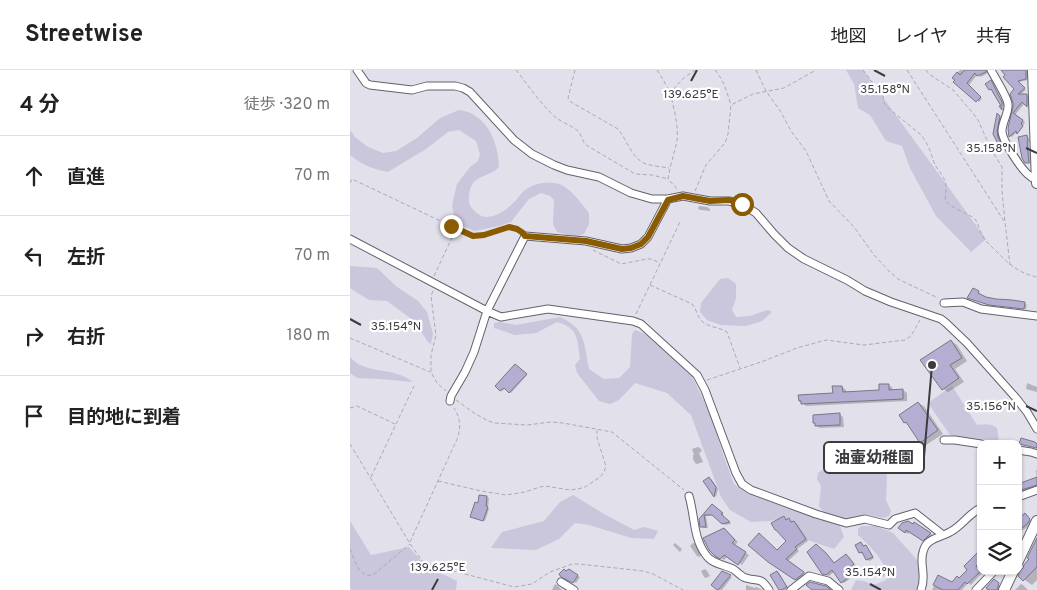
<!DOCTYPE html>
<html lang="ja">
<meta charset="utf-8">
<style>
:root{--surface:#fff;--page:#f2f2f2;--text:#222;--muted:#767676;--line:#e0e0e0}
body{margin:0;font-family:Overpass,"Noto Sans JP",sans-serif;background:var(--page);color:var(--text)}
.controls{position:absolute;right:15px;bottom:15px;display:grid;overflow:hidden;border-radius:10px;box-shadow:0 1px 4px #0004}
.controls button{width:45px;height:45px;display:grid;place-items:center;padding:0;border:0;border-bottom:1px solid var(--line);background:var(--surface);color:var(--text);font:25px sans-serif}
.stop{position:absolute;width:15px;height:15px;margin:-11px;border:4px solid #8a5b00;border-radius:50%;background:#fff}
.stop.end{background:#8a5b00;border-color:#fff;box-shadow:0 1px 5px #0008}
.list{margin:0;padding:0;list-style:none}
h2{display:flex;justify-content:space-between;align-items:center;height:65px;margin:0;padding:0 20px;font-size:21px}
h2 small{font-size:16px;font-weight:400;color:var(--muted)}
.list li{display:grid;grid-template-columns:32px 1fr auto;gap:15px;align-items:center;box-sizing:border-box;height:80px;padding:0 20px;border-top:1px solid var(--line)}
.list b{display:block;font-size:19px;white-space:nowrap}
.list em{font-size:16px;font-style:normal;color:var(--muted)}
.icon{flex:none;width:28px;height:28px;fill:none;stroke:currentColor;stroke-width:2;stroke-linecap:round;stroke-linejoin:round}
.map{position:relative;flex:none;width:687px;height:520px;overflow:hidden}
header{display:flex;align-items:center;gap:30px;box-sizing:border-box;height:70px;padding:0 25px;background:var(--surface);border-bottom:1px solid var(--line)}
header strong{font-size:24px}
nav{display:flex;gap:28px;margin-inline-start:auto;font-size:18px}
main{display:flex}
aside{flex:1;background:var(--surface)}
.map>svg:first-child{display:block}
</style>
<header>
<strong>Streetwise</strong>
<nav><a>地図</a><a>レイヤ</a><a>共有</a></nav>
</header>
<main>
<aside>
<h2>4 分<small>徒歩 · 320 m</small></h2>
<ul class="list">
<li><svg class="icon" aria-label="ahead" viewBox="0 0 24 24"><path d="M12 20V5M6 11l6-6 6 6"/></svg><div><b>直進</b></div><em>70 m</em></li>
<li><svg class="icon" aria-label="left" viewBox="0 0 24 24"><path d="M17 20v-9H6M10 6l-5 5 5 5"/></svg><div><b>左折</b></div><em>70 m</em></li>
<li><svg class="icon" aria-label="right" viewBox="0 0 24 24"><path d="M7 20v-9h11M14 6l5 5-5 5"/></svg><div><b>右折</b></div><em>180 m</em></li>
<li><svg class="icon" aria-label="arrive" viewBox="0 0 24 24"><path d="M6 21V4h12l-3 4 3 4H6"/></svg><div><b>目的地に到着</b></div></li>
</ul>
</aside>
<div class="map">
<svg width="687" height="520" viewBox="0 0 687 520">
<rect width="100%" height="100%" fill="#e2e0eb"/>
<path fill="#cac6dc" d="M496,0H513L636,169L621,182L586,146L560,98L552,76L536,71L520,45L508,38L504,14Z
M109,40C114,41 120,42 124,45C142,56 148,77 149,97C142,105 130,105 123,113C119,119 119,125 119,132C120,137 123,140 128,144C138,152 155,142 162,134C167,130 170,124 175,120C183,114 196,111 205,113C218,114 231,133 239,143V154L234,164L225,167L207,162L203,154L204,130L200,126L191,123L179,129L161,152L149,156L124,161L113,156L104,146L102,136L107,114L120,97L128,91L130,84L126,71L109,60L98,62L76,79L38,102C24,100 11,94 0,85V60L5,67L18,77L33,83L46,81L67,68L90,48Z
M0,196L27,198L46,216L68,231L77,242L83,264L81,274L78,272L64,251L37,231L19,230L0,218Z
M378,208L386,214V228L382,240L386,247L400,246L417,240L421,241V243L412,251L396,256L371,255L357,250L350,242L351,233L370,209Z
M210,247C236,258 234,275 239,299L254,309L269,308L280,297L282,264L285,260L295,264L342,306L361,346L373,384L384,414L398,424L490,456L494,467L484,479L455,469L435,447L420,451L401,452L380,440L371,427L341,345L317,323L285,313L269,330L260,334L249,331L227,303L225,295L230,289C227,269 229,258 207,252L186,263L165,265L144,258V253L150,252L166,255Z
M0,287C4,291 8,295 13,296C31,303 45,299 63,312L30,309L7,308L0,303Z
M602,316L627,355C634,354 641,353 647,358L649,372L600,365L578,333Z
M502,390L531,396L535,399L537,406L536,430L541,441L539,446L533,448L515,444L493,449L476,444L469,437L471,416L467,409L468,403C475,397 479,401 488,399C493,397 497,394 502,390Z
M223,425L254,444L284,460L294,457L308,461L304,469L281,468L239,455L225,453L209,469L186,480L141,478L152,462L194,451L210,432Z
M0,451L21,485L59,477L76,496L107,511L106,520H1L0,517Z
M512,456H526L543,463L568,491L571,508L569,520H501L506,510L514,511L524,515L536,510L538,505C534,490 520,476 508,465V458Z"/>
<path fill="#0003" d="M610,0H639L638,3L631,7L627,5L619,15L632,29L629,32L603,8Z
M667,0H676L678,2V10L669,12L676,20L670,25H677L679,27V37L675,33L665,45L675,52L673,56L662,67L660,66L659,59L665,38Z
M641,12L642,13L654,34V37L643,21L640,19Z
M649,46L652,48L649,63L654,80L652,79L644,63Z
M677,66L679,68L680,72L679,73L681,94L676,92Z
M349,136L357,137L360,139V141L351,140L348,139Z
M623,219L630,223L629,225L636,228L645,230L662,231L675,233L677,235L676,239L642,235L621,229L619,227Z
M601,271L607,275L617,291L605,299L614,312L598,322L593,319Z
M165,295L177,305L161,323L155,318L152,321L147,316Z
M677,313L687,317V322L676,319Z
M538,315L542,317L543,321L553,320L557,323V331L456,336L450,331L484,324L492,317L496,320V323L531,321Z
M568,333L574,336L593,364L576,375L570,372L558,354L555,352Z
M489,344L493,347L494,357L470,358L466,356Z
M348,377L350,378L352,381L349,383L353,392L347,394L345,393L343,389V385H344L342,379Z
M687,400V416L668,423V415L687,408L686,401Z
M359,408L362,410L368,419L366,427L355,411Z
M130,426L139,428L138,438L139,439L135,451L124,447L129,435Z
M362,435L374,445L373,446L381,454L375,455L365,445L356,446L358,458H354L352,457L350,449Z
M677,446L682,452L681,455L668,463V450Z
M434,447L438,450H439L447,454L458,471L447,479L449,481L438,491L456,505L448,511L419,491L428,481L438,471Z
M565,453L583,465L576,471L560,461L558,464L549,458L563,455Z
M374,459L377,461L388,472L384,476L399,485L392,495L378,486L374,490L366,485Z
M325,473L332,479L330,482L323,475Z
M343,473L346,474L351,486L349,487L347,486L340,476Z
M511,473L515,477L518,478L524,488L520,491L517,490L514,484L510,483Z
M469,477L479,486L485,494L496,485L499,487L506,496L497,504L500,509L494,513L492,512L485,501L479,506L476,505Z
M631,480V495L628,498L632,503L621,515L618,513L612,520H582L589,507L602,513L610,509L619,500Z
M687,490V510L682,515L669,506Z
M529,496L531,498L535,505L532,507L525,504L522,500Z
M355,499L357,501L360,506L356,508L354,507L351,501Z
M219,500L230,507L226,513L212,506Z
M373,502L382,507L372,520H369L363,515Z
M427,502L430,504L438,518L436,520H431Z
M644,511L651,516L649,520H636Z
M205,514L208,516L212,520H202Z
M671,514L673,515L678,520H665Z
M396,515L405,518L406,517L413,520H396Z"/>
<path fill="#b5aed2" stroke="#797782" d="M615,0H636V2L627,6L625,3L617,13L631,27L626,32L603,12L605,10L602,8L607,2L610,5Z
M651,0H676V9L668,11L675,18L668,24H677V37L672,32L663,43L673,50L671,54L673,56L667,64L666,61L659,67L658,58L663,37V33L660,24L664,19L653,7L655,5Z
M641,10L652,32V40L649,36H651L641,19L639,20L635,14Z
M647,43L650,46L647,61L648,67L653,79L651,80L643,64Z
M677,65L678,71H677L679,93H675L672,88L668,67Z
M623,218L629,221L628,223L636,227L646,229L662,230L675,232L674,239L639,235L617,228Z
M601,270L612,288L600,295L609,308L592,320L570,290Z
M165,294L177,304L159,323L154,318L150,321L145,316Z
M529,314H539V320L553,319V329L451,334V331H449L448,325L483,323L482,316H492L493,322L529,320Z
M568,332L588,360L570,373L556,352L554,353L549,345Z
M490,343V355L465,356V353H463V345Z
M671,368L685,372L687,374V378L669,374Z
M359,407L366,417L364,427L353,411Z
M687,407V415L668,421V414Z
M129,425L137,426L136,436L138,437L133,451L120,447L125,432L128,433Z
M362,434L373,443L371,444L380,452L372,454L362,445H354L356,457H350L349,449Z
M675,443L680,449L678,453L672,458L671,456L668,459V449Z
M434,446L436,450L439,448L441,452L444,451L456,469L445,477L447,479L436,489L454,502V503L445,510L418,492L398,475L409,463L427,480L436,471L426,460H425L421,453Z
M558,451L563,454L564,452L581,463L573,471L556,460L555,463L548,458L552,453Z
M374,458L385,470L382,473L396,482L388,495L374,485L370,489L365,486L359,480L353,468Z
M687,468V497L673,511L668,506L670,501L674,497L673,496L679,489L677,488Z
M511,472L513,476L516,475L523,487L516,490L512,482L509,483L505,475Z
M466,474L476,483L484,493L496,484L504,494L496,501L497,502L495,503L498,508L491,513L482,500L476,505L472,504L457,482Z
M631,479V492L626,496L631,501L617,514L615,512L608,520H593L583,515L588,505L602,512L607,506L609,508L617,500L614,496Z
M214,499L216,501L219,499L228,505L223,513L211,507L209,504Z
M372,501L381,505L368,520H367L361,515Z
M427,501L437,517L431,520H429L420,505Z
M644,509L649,513L647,520H639L636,518Z
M460,512L476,516L481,520H462L456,515Z"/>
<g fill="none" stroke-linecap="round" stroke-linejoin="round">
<defs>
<path id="minor" d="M7,0L16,13L20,15L62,20L77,16H105L113,18L120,22L164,70L182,84L204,95L217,100L249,107L281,123L302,129H318L333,126L360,131H379L392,134L406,143L424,164L438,178L454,189L497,210L515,221L541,232L591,249L596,253L617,273L666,328L677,342L687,359
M641,0C645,8 657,26 658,34C659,43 652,52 652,61C652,70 672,101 680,106C683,109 683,108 687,109
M0,169L137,241L151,247L198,239L283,251L291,254L347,305L355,320L386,403L392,414L401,420L466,444L496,453L515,449L539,455L545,449L565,443L593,465
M594,233L613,232L631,239L687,246
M100,331L101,326L115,302L124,282L137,241L175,166L236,171L272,179L281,178L291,174L298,167L318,129
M594,370H605L631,374
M668,380L681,382L687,384
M339,426C345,446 343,468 356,485C362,494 375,495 383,499C388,502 391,507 396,508C409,512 410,506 419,520
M668,427L687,420
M211,512L224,520
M441,520L459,506L478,511L489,520
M571,520C577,505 569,494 573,482C574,478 576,474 579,472C585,467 593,466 600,462C612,456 619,443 631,438
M626,520L644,501"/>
<path id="secondary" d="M683,0L687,113
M668,491L687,451
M654,520L663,501"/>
</defs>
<use href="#minor" stroke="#63616b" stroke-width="9"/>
<use href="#secondary" stroke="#63616b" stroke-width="12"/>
<path stroke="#aba9b2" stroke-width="1" stroke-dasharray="4 2.5" stroke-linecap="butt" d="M166,0C177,14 191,34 204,46C212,53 221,55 228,61C232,65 232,71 236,75L285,104L302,105L318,109
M225,0L218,28L221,32L268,59C277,70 282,89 296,94C303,96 312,97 319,98
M307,0C311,6 314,11 317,17C323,29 329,58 327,71C324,84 320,96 318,109L328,120
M365,0C374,10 377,23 381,35
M406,0L416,21L431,42L441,61L456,81L479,131L504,157L524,185L540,202L548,209L588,228
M513,0L533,26L534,33L538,38L570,64C578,72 581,84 585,95C589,101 595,108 596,115C597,120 594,126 596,131C600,138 618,143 625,149C629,154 629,161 633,167C636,172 641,176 646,181C659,194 668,203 687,207
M557,0L654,151
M576,0L579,4L603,20L622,42L628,50L641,79L652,97V121L655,152L660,195
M320,25C327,13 335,6 346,0
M0,113L2,109L118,164L123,166L134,165L159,157L170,161
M345,121L356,95L375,73L378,64L381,35L403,24L434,18L466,0
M243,180L271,194L297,189H301L310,193
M84,206L106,159
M300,215L342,234C347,239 347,248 353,252C360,258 370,257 377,262L390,298
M83,221L81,226L86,265L81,285V302L87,313L96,321
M286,244L330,152
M0,268L80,302
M357,310L411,292L447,278L476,270L514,275L555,270L561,266L570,250
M106,330L124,343L138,351L145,353L177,355L201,352L213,353L262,362L334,420
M0,338L7,336L45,354
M0,374L59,472L72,491L81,495L164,517L182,514L200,502L222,494H229L293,501L303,504L333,520
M21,407L64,316
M88,411L131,421L156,425L175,422L190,417L195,416L220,420L228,419L235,417L250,407L254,402L256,396L247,368V360
M60,472L108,367C111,355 110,348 104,338
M0,479C5,490 8,508 23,505L60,474"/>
<use href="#minor" stroke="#fff" stroke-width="7"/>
<use href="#secondary" stroke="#fff" stroke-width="10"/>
</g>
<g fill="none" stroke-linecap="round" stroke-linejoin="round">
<path stroke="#8a5b00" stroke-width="6" d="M101,156L123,166L134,165L159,157L167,159L173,163L175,166L236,171L272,179L281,178L291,174L298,167L318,130L333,126L360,131L379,130L392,134"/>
</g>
<path fill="none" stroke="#3c3b40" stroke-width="2" d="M524,0L535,6M341,11L347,0M676,78L687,83M0,249L11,255M676,336L687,341M520,514L531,520M82,520L88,509"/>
<g font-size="12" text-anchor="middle" fill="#3c3b40" stroke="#fff" stroke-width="4.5" stroke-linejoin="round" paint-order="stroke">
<text x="535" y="23">35.158°N</text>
<text x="341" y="28">139.625°E</text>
<text x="641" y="82">35.158°N</text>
<text x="46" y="260">35.154°N</text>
<text x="641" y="340">35.156°N</text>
<text x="88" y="501">139.625°E</text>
<text x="520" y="506">35.154°N</text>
</g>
<path fill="none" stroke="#3c3b40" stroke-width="2" d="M582 295L574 387"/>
<circle fill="#3c3b40" stroke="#fff" stroke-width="2" cx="582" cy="295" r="5"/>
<rect fill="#fff" stroke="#3c3b40" stroke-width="2" x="474" y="372" width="100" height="31" rx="5"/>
<g font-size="16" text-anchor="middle" font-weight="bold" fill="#3c3b40">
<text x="524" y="393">油壷幼稚園</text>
</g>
</svg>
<div class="controls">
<button>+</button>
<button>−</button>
<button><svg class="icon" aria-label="layers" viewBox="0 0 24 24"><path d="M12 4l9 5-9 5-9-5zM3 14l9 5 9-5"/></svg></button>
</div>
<div class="stop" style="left:392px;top:134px"></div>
<div class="stop end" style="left:101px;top:156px"></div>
</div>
</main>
